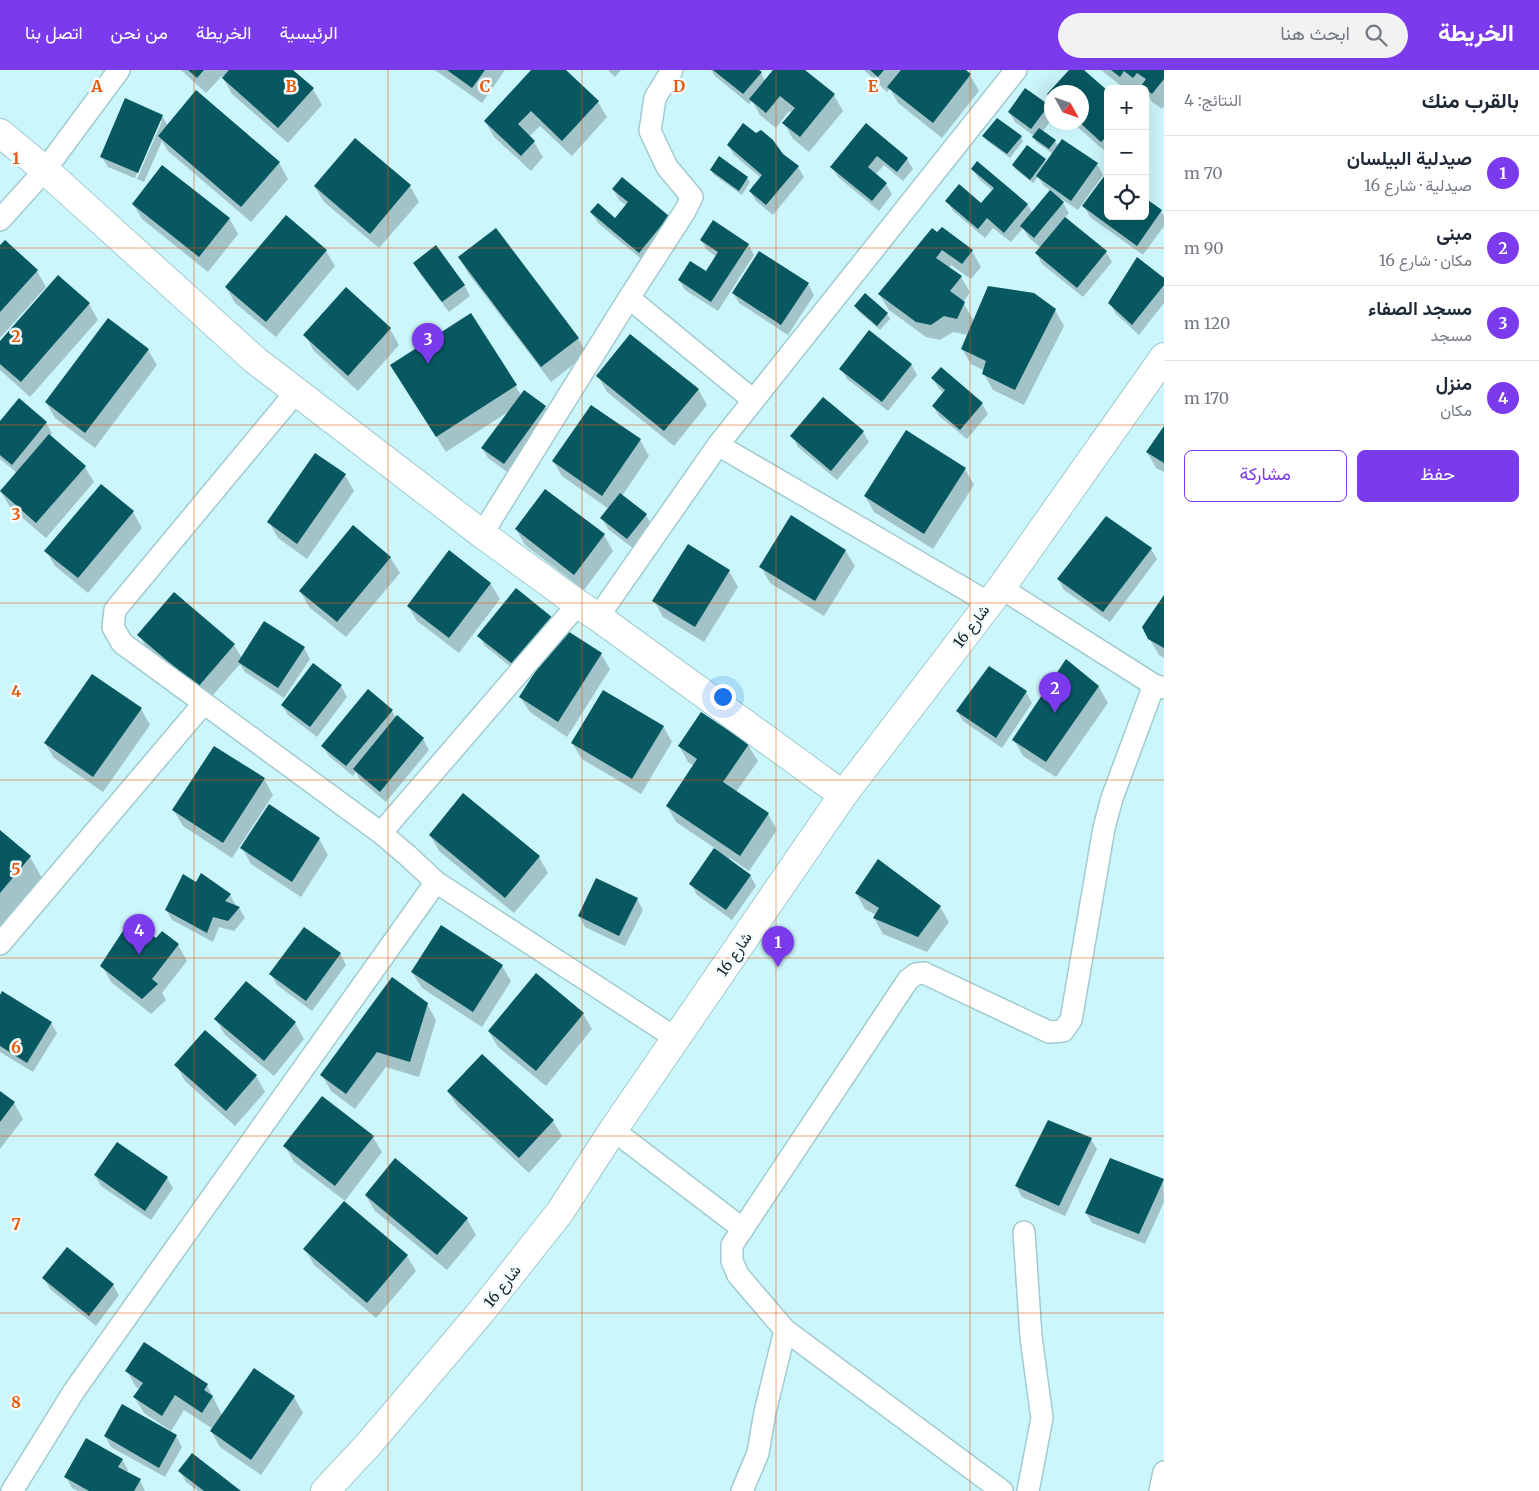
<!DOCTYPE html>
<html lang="ar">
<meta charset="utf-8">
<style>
:root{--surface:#fff;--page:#f2f2f3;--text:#1f2937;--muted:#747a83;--line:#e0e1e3;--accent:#7c3aed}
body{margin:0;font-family:Merriweather,Vazirmatn,serif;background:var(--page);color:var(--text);direction:rtl}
.controls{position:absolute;right:15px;top:15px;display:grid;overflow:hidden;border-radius:8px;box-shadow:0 5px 20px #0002}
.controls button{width:45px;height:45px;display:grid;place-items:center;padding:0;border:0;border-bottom:1px solid var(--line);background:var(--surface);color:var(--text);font:25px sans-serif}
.compass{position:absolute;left:1044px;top:15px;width:45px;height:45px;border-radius:50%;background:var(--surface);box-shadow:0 5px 20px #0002;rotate:130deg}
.you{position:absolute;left:722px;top:626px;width:18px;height:18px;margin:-12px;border:4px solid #fff;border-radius:50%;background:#1a73e8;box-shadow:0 0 0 8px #1a73e833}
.badge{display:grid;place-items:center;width:32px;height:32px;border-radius:50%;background:var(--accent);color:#fff;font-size:16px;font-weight:700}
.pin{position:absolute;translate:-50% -41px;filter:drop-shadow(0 1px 2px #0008)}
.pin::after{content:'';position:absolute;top:26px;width:18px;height:15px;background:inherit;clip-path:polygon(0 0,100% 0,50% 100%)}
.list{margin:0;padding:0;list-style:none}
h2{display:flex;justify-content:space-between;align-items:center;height:65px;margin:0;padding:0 20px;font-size:21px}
h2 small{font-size:16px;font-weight:400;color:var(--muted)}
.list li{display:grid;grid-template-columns:32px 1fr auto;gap:15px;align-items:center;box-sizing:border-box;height:75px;padding:0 20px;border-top:1px solid var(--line)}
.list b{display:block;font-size:19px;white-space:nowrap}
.list p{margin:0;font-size:16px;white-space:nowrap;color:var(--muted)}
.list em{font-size:16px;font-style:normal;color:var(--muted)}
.actions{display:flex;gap:10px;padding:15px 20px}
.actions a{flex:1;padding:11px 0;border:1px solid var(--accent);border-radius:8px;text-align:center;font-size:18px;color:var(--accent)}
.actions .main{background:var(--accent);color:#fff}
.icon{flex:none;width:28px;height:28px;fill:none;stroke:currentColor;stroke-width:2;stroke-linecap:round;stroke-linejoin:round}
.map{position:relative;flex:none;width:1164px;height:1421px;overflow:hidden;direction:ltr}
header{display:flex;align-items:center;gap:30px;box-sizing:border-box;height:70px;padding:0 25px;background:var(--accent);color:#fff}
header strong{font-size:24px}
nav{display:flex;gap:28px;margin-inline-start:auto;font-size:18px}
.search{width:350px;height:45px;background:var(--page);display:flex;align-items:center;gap:12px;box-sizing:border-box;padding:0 18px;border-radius:28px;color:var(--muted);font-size:19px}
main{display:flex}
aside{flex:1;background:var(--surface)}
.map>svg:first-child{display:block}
</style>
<header>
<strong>الخريطة</strong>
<div class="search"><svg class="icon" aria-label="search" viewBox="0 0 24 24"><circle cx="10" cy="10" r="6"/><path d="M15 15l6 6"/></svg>ابحث هنا</div>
<nav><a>الرئيسية</a><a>الخريطة</a><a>من نحن</a><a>اتصل بنا</a></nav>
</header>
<main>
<aside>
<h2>بالقرب منك<small>النتائج: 4</small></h2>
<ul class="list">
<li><span class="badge">1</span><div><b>صيدلية البيلسان</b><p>صيدلية · شارع 16</p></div><em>70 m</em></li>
<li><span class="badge">2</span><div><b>مبنى</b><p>مكان · شارع 16</p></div><em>90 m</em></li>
<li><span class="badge">3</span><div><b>مسجد الصفاء</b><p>مسجد</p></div><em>120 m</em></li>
<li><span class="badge">4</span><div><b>منزل</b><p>مكان</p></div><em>170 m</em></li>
</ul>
<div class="actions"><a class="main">حفظ</a><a>مشاركة</a></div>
</aside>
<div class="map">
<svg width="1164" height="1421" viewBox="0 0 1164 1421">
<rect width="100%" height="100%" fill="#cbf6fb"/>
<path fill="#0003" fill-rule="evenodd" d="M181,0H291L313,19L322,35L288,73L232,24L222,6L206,23Z
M435,0H505L482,33Z
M533,0H565L598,32L607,47L572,86L540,56L529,67L534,72L543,87L531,101L494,67L485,51Z
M608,0H621L615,7Z
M711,0H757L761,3L765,11L774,0H803L834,25L843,41L809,82L793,69L784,53L792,43L789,41L776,58L760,45L752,31L749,34L715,6Z
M864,0H964L970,5L979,21L942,68L898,33L890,19L887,22Z
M1071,0H1082L1108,23V84L1072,52H1082V22H1052V29L1049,24Z
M1101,0H1164V36L1162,39L1152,32L1145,19H1137L1133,16L1132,19H1125Z
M1048,36L1052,42V49L1042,62L1055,71L1058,76L1097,94L1103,105L1078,140L1060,128L1069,143L1065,148L1106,182L1112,192L1083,227L1042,194L1037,184L1041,178L1028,167L1023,158L1011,172L993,158L985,168L953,141L947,131L982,135L993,121L979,109L973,99L1027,134L1033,143L1051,121L1044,116L1038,107L1033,113L1016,100L1013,95L1045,90L1047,93L1053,84L1036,72L1034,66L1015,52L1009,42Z
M162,46L168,56L279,93L288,109L251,152L168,81L162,71L144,112L108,97L102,87ZM159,51H162L137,109L135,108Z
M866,55L907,89L913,99L903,111L884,95L875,105L886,114L892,124L879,141L838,107L832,97Z
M984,66L1021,67L1023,71L1010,88L987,71Z
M728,75L782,85L798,97L804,107L773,145L756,131L750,121L761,108L734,85Z
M711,100L747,108L750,112L742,125L714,105Z
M410,116L419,132L379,178L324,132L315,117Z
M613,119L668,147L674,157L645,192L598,153L592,143L615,150L627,136L619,130Z
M1145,130L1161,141L1164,146V156L1143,185L1090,147L1084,136L1108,146H1145Z
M133,134L229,148L238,164L208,202L142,149Z
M937,163L972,181L981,197L971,209L951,195L949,198L961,207L970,222L963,232L974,251L1055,240L1064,256L1024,335L993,320L984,304L985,301L971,294L962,279L968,265L953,262L940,270L926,267L889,240L879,224Z
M701,170L748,174L754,185L718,241L685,220L679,210L707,203L717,187L707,180Z
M0,177L37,201L46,217L0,268Z
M326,181L335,196L276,267L235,233L226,217Z
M459,187L578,268L587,284L551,312L468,203Z
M414,193L464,215L470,226L449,242L420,204Z
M1164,209V233L1139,265L1116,244L1110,233Z
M808,214L814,225L788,265L739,233L733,223Z
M346,219L390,259L399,275L358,321L314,281L305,265Z
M89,234L98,250L30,327L0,300V273Z
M856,236L887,244L890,249L880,260L858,241Z
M471,245L521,325L545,337L551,347L510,404L488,388L482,378L508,342L446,382L401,311Z
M148,280L157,295L95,378L55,348L46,332Z
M911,294L917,305L888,341L847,309L841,299Z
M598,306L698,319L707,335L674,376L607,322Z
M933,309L982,334L988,344L967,369L939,346L933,336L944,323L939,319Z
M19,330L46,353L52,363L50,366L85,397L94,412L46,468L10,437L1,422L17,403L0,389V353Z
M1164,358V402L1156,398L1147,382Z
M863,362L869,372L837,410L798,377L792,366Z
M640,370L649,386L622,426L646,445L652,455L634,479L608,459L602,448L609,439L562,406L553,391Z
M965,399L974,415L933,479L874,442L865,426Z
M345,405L354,421L307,489L278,468L269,452Z
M133,442L142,458L88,523L55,496L46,481Z
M516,459L604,465L613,481L584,520L525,475Z
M1151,479L1157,489L1110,552L1064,520L1058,509Z
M845,480L855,496L824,546L770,513L761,497Z
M390,487L400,503L346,567L309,537L300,521Z
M729,501L738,517L704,572L663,547L654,531Z
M490,513L500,529L459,583L417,551L408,536Z
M516,520L521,605L485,576L479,566Z
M1164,527V588L1159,585L1149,568Z
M139,565L234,575L242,588L304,578L310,589L284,628L245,602L240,594L207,632L148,580Z
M601,584L610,599L567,667L530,642L520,627Z
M1066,591L1099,617L1108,633L1056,707L1023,686L1014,670Z
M989,597L1026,622L1032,633L1002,678L963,651L957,641Z
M341,616L347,627L317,667L288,645L282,635Z
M141,639L150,655L103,722L54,688L45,673Z
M392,641L396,648L423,669L429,680L386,732L360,710L356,702L353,706L329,686L323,676Z
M701,643L748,675L758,691L736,722L768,744L777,760L749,801L730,788L728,790L750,805L756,816L732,850L697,825L691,814L716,779L676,752L667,736L694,696L688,692L679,676Z
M663,656L672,672L641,724L582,689L572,673Z
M264,709L273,725L232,788L183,756L174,741Z
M0,762L30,787L42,808L0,858Z
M430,765L539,787L548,803L514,843L439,781Z
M319,769L328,785L301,827L251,794L242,778Z
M196,814L230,825L236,835L235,836L239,838L245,848L234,861L219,857L213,872L172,850L166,840Z
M856,823L940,837L949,852L927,882L883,864L874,848L876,845L865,839Z
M637,829L643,840L625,876L585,857L579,846Z
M157,869L178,875L187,891L162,923L166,930L151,944L111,912L102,896Z
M340,884L346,895L312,941L277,915L271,904Z
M502,896L511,911L482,957L422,918L412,902Z
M0,927L51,953L57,963L33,1002L0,982Z
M427,934L436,950L419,1007L386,997L355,1039L331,1021L322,1005Z
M583,944L592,959L546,1016L498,977L489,962Z
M216,949L295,953L304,969L274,1006L225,965Z
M206,962L256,1006L265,1022L235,1056L185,1011L176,995Z
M448,1022L553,1051L562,1066L529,1103L458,1037Z
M0,1023L14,1033L23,1049L0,1079Z
M373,1067L382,1082L345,1131L294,1092L285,1076Z
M1091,1069L1097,1079L1065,1146L1022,1127L1016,1116Z
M117,1074L167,1108L173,1118L151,1150L101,1116L95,1106Z
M1163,1110L1164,1132L1145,1174L1092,1153L1086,1143Z
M366,1126L467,1149L476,1165L447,1200L375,1141Z
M67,1178L113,1215L119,1225L96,1256L50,1219L44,1208Z
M305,1179L407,1186L416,1201L376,1248L314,1195Z
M127,1301L207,1315L222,1345L294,1327L303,1343L261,1405L220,1377L211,1361L213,1359L184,1340L170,1363L171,1361L144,1343L135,1328L140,1319L136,1317Z
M105,1366H176L182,1377L165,1407L111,1377Z
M122,1389L128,1400L126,1403L140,1410L145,1421H78L72,1418L66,1407Z
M180,1401L239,1421H198L186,1412Z"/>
<path fill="#075860" d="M188,0H204L197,8Z
M229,0H293L314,18L278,58L222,8Z
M447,0H485L472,18Z
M531,0H566L599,31L562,71L531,41L518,54L535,71L521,86L484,51Z
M713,0H759L762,2L743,24Z
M773,0H805L835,24L800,67L782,53L795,38L780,26L766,43L749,29Z
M870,0H884L878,7Z
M901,0H966L971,4L933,53L887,17Z
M1069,0H1084L1108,21V65L1101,72L1079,52H1082V22H1052V28L1047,24Z
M1111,0H1164V9L1152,24L1141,16L1146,9L1137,3L1133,8L1124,1L1120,7Z
M1025,18L1049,35L1031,59L1008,42Z
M196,20L280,92L241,137L158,66Z
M125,28L163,45L138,103L100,87Z
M997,48L1022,66L1007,84L982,66Z
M743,53L756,63L761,60L773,70L783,84L799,96L766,135L749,121L762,105L727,75Z
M866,53L908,88L897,102L877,86L868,97L887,113L872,131L830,97Z
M1039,58L1056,70L1049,79L1032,67Z
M355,68L411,115L370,164L314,116Z
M1062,69L1098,93L1071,131L1036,106Z
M1027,75L1046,89L1030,110L1012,95Z
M719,86L748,107L739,121L710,100Z
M977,91L1028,134L1004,163L987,148L978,159L945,131L959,114L981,133L994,118L971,99Z
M162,95L230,148L199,187L132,134Z
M1108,101V146H1145V128L1162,140L1137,176L1082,136Z
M622,107L669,146L639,183L590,142L598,133L615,148L628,132L612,119Z
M1050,120L1064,132L1034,168L1020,156Z
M286,145L327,180L266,252L225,217Z
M1065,147L1107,181L1077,218L1035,183Z
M713,150L749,174L711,232L678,210L690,191L706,201L718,182L700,170Z
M942,157L973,180L962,194L942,180L936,188L962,206L950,221L965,232L957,249L944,246L931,255L916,252L878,224L932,158L937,162Z
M496,158L579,268L541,297L458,187Z
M5,170L38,200L0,242V175Z
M436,175L465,215L442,232L413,193Z
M759,181L809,213L781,255L732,223Z
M1137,187L1164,208V215L1132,255L1108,233Z
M58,205L90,233L21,312L0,294V271Z
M988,216L1034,223L1056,239L1015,320L982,304L986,291L961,279Z
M346,217L391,258L348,306L303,265Z
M865,223L888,243L877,256L854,236Z
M471,243L517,315L436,367L390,295Z
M108,248L149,279L85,363L45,332Z
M869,260L912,294L882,332L839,299Z
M630,264L699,319L664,361L596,306Z
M941,297L983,333L960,360L932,336L945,320L931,308Z
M524,320L546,336L504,394L481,378Z
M823,327L864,361L831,401L790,366Z
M19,328L47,352L12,395L0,385V351Z
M591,335L641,369L602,426L552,391Z
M1164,356V393L1146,382Z
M906,360L966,398L924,464L864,426Z
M49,364L86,396L36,453L0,421Z
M315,383L346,404L297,474L267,452Z
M101,414L134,441L78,508L44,481Z
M545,419L605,464L574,505L515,459Z
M620,423L647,444L627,469L600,448Z
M791,445L846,480L815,531L759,497Z
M1106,446L1152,478L1103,542L1057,509Z
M353,455L391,487L337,552L299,521Z
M688,474L730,500L695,557L652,531Z
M449,480L491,513L449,568L407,536Z
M516,518L553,548L515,596L477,566Z
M174,522L235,574L198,617L137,565Z
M1164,525V578L1148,569L1142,557Z
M264,551L305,577L278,618L238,592Z
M563,558L602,583L558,652L519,627Z
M1066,589L1099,616L1046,692L1012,670Z
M313,593L342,615L310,657L281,635Z
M989,596L1027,621L996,668L956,641Z
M92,604L142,638L93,707L44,673Z
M368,619L393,640L346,696L321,676Z
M603,620L664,656L632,709L571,673Z
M701,642L749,674L723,712L769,743L740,786L666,736L697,689L678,676Z
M397,645L424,668L380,722L353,699Z
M214,676L265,708L223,773L172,740Z
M463,723L540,786L505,828L429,765Z
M269,734L320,768L292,812L240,778Z
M0,760L31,786L0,823Z
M714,778L751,805L726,840L689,814Z
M878,789L941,836L918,867L873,848L879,838L855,823Z
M201,803L231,824L225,831L240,837L228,851L213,847L207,863L165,840L183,804L196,812Z
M596,808L638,828L619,866L578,846Z
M132,847L156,868L162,861L179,874L152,909L158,914L142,929L100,896Z
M441,855L503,895L473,942L411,902Z
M304,857L341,883L306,931L269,904Z
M536,903L584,943L536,1001L488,961Z
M392,907L428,933L410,992L377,982L346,1024L320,1005Z
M246,911L296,952L264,991L214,949Z
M2,921L52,952L27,993L0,976V925Z
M205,960L257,1005L226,1041L174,995Z
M482,984L554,1050L519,1088L447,1021Z
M0,1021L15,1032L0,1052Z
M322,1026L374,1066L335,1116L283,1076Z
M1048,1050L1092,1068L1059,1136L1015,1116Z
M117,1072L168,1107L145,1141L94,1105Z
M395,1088L468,1148L437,1185L365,1125Z
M1110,1088L1164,1109L1139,1164L1085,1143Z
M344,1131L408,1185L367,1233L303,1179Z
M67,1177L114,1214L89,1246L42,1208Z
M144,1272L208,1314L204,1320L213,1326L202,1343L175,1325L162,1346L133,1327L143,1313L125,1301Z
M254,1298L295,1326L251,1390L210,1361Z
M122,1334L177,1365L159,1398L104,1366Z
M86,1368L123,1389L118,1397L141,1409L134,1421H89L64,1407Z
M192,1383L241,1421H204L178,1401Z"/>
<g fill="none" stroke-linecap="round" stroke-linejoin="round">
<defs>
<path id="minor" d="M0,150L45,100L119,0
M629,228L753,330
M296,322L115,540L113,557L122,573L381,763
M718,375L989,533
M482,464L629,228L685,141L692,127L667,97L650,61L655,28L672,0
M1001,518L1154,615L1164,618
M598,547L718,375L1016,0
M436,812L677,969
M0,874L204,633
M613,1060L743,1159
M1024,1162L1031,1267L1042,1348L1028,1421
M785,1260L1002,1421
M12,1421L74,1321L436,812L407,785L381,763L578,534
M742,1421L758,1383L765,1342L785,1260L738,1205L732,1191V1175L908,910L916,904L924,903L1049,962L1063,961L1071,950L1104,758L1112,728L1154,615
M1160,1421L1164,1402"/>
<path id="tertiary" d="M0,63L45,100L255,290L482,464L578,534L598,547L843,725
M325,1421L368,1375L481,1242L560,1142L613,1060L843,725L1001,518L1164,287"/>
</defs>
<use href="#minor" stroke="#a1cbd0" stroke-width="24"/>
<use href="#tertiary" stroke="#a1cbd0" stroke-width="30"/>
<use href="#minor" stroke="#fff" stroke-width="21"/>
<use href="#tertiary" stroke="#fff" stroke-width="28"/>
</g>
<path fill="none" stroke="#e8590c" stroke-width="1" stroke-opacity="0.55" d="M194,0V1421M388,0V1421M582,0V1421M776,0V1421M970,0V1421M0,178H1164M0,355H1164M0,533H1164M0,710H1164M0,888H1164M0,1066H1164M0,1243H1164"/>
<g text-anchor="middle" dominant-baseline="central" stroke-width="5" stroke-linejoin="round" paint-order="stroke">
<g font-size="15" fill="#122224" stroke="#f3fcfd">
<text transform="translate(971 556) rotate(-53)">شارع 16</text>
<text transform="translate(734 884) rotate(-56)">شارع 16</text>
<text transform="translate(502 1216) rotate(-52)">شارع 16</text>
</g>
</g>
<g font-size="16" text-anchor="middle" font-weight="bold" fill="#e8590c" stroke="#f3fcfd" stroke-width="5" stroke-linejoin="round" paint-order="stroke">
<text x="97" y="22">A</text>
<text x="291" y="22">B</text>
<text x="485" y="22">C</text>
<text x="679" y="22">D</text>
<text x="873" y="22">E</text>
<text x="16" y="94">1</text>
<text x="16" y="272">2</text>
<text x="16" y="450">3</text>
<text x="16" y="627">4</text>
<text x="16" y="805">5</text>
<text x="16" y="983">6</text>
<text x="16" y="1160">7</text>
<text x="16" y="1338">8</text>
</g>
</svg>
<div class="controls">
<button>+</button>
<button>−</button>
<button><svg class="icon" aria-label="locate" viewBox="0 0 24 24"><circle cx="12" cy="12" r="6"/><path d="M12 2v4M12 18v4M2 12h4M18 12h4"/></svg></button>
</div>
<svg class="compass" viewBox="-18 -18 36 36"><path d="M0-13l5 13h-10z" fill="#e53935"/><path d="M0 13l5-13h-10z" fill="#747a83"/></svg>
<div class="you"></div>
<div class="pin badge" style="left:778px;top:897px">1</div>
<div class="pin badge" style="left:1055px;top:643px">2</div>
<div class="pin badge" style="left:428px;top:294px">3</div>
<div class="pin badge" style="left:139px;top:885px">4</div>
</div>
</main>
